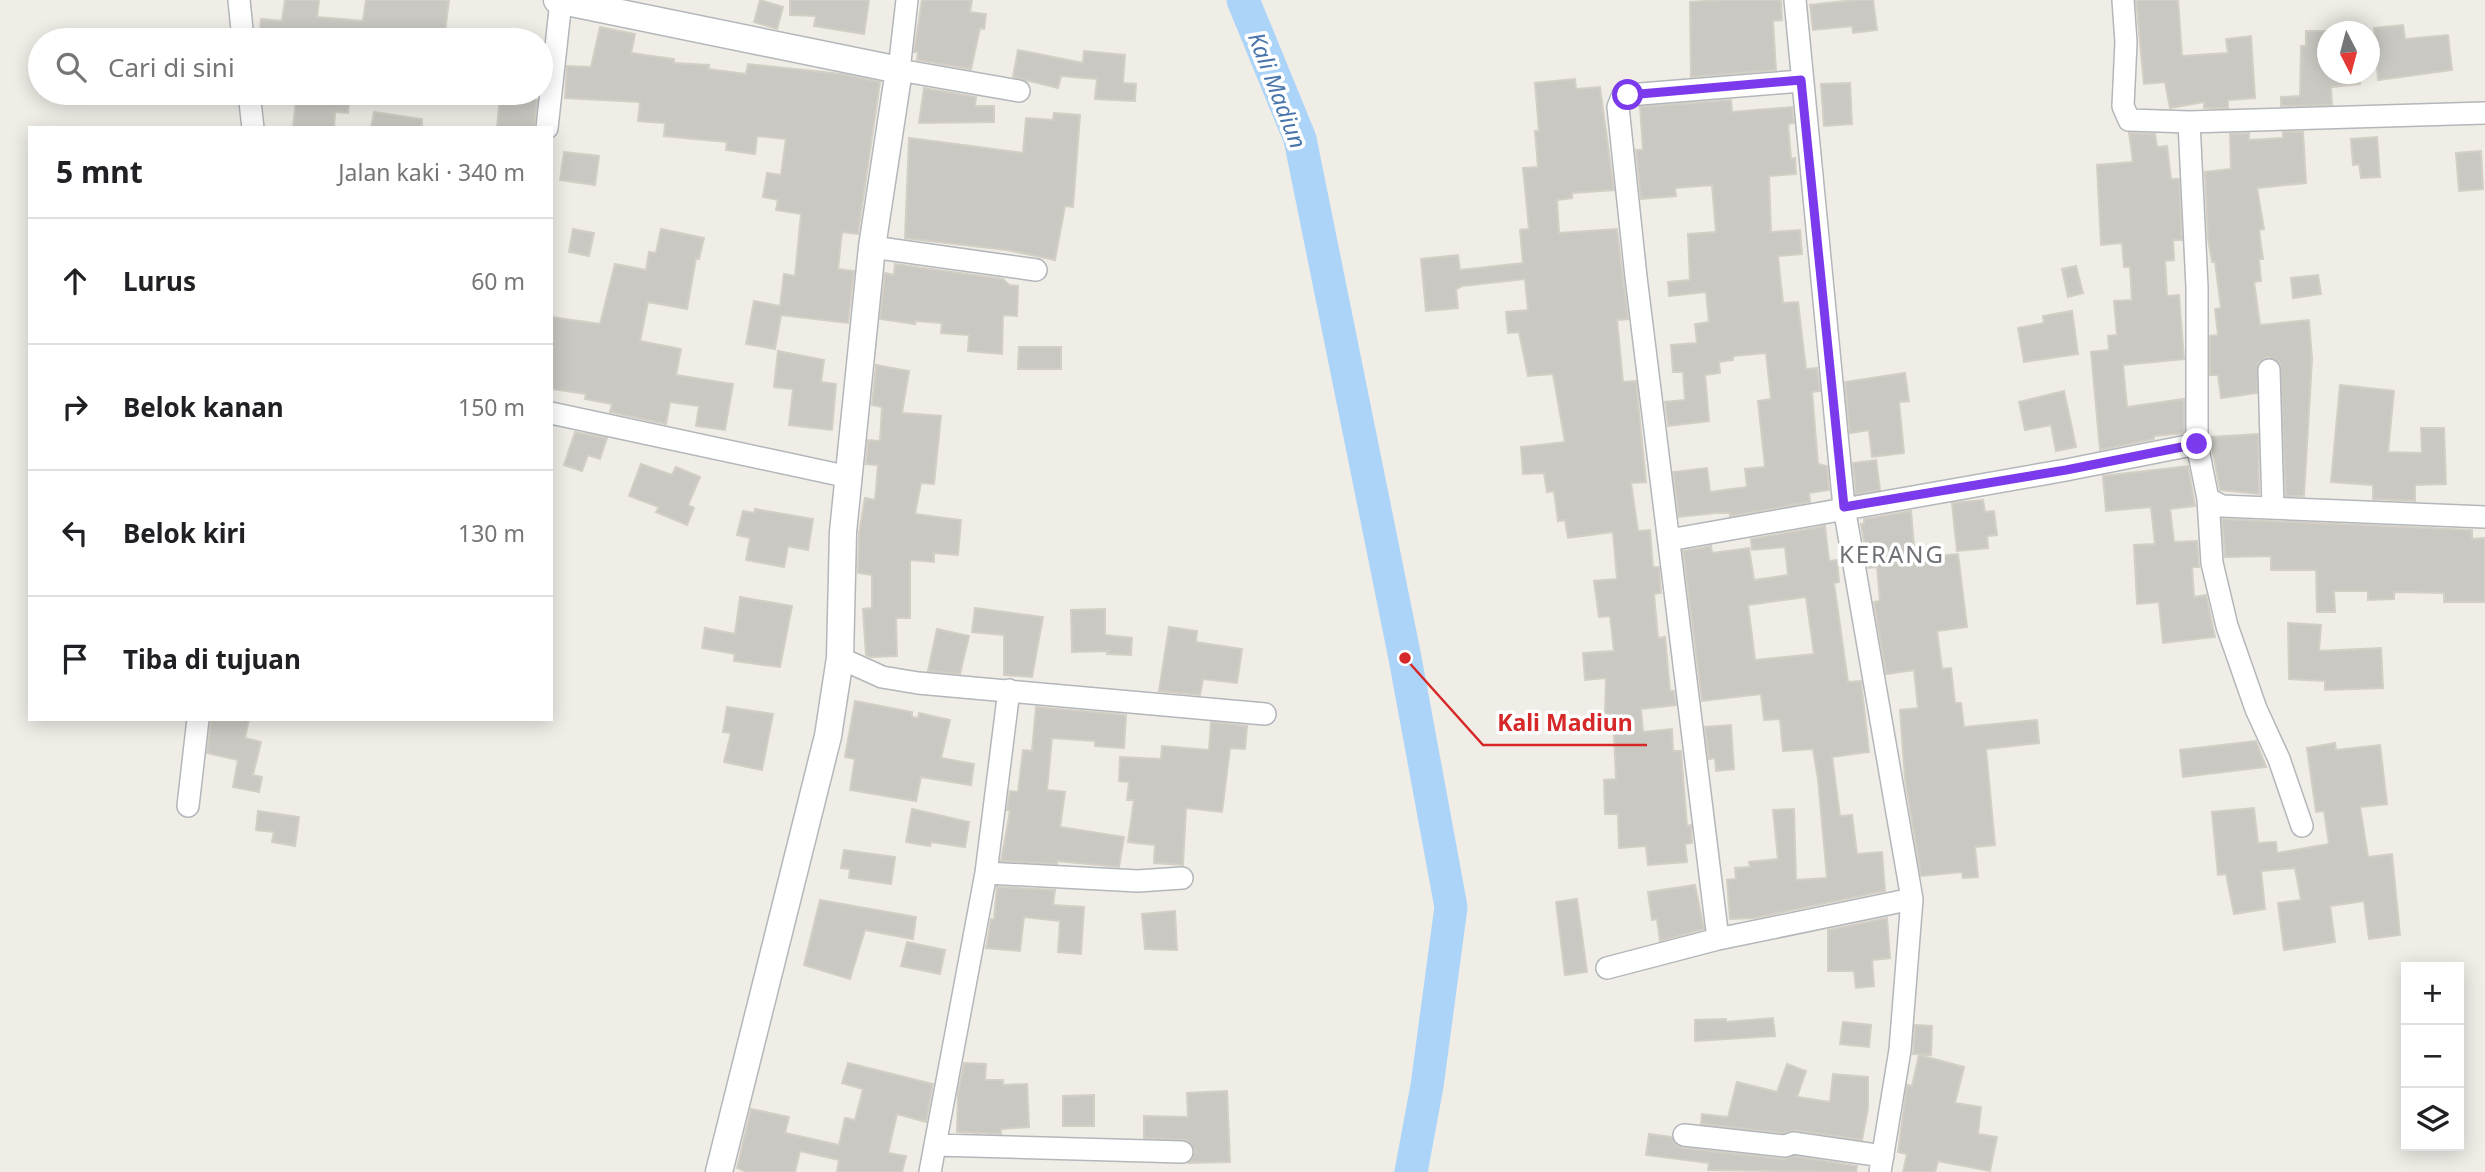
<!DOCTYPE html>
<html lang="id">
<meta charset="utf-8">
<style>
:root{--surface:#fff;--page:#f6f6f6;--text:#202124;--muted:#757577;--line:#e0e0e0}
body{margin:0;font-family:"Noto Sans",sans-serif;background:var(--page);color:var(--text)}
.controls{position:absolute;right:21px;bottom:21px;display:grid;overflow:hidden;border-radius:0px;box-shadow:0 4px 18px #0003}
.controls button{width:63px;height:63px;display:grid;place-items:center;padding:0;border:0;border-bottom:2px solid var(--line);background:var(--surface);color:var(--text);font:35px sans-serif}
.compass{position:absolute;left:2317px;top:21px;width:63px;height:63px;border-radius:50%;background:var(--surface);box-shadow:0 4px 18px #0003;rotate:174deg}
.stop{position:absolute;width:21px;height:21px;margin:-16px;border:5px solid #7c3aed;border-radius:50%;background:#fff}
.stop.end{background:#7c3aed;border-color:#fff;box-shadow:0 2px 7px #0008}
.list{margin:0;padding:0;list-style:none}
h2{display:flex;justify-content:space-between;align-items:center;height:91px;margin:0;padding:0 28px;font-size:30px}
h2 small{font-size:23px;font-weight:400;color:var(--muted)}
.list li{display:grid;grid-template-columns:46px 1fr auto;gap:21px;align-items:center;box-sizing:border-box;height:126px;padding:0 28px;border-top:2px solid var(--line)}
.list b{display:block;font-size:26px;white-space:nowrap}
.list em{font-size:23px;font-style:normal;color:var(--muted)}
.icon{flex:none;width:38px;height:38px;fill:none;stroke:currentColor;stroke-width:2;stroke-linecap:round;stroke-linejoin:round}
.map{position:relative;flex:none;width:2485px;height:1172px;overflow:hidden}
.search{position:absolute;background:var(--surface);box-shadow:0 4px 18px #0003;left:28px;top:28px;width:525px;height:77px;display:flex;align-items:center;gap:18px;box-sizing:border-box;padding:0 24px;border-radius:38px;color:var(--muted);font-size:26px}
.panel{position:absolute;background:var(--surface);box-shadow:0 4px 18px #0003;left:28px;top:126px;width:525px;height:595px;border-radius:0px}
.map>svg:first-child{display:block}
</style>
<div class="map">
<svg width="2485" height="1172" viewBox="0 0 2485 1172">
<rect width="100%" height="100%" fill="#efede6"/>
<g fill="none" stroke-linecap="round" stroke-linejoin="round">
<path stroke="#acd4f9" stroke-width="33" d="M1243,0L1300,139L1405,658L1451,907L1427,1086L1411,1172"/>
</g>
<path fill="#cac8c2" stroke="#d3cfc5" stroke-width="2" fill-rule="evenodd" d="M285,0H319L317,17L363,21L366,0H449L444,40H259L261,19L282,21Z
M760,0L783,7L777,29L754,22Z
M790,0H869L864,34L814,26L816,16L790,15Z
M922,0H972L970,12L986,14L984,29L980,28L971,69L917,60L918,52H914Z
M1722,0H1781L1782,20L1773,21L1776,70L1691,77L1690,2Z
M1855,0H1873L1877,30L1853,33L1852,26L1813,30L1810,5Z
M2136,0H2178L2182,56L2228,53L2226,39L2251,36L2255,98L2228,100V108H2204V102L2170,108L2165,82L2144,84Z
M2403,25L2405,39L2448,35L2452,70L2378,80L2374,28Z
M600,27L635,34L631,53L674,59V63L709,65L708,69L746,74L748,64L842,74L880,82L858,234L842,232L838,269L854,271L848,323L781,315L775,349L746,344L754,301L780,306L784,274L795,276L801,214L776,210L778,200L763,197L767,173L781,175L786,139L757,136L755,154L726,150L727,142L664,136L665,123L638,121L640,102L565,98L567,66L591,67Z
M2306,31H2328V74H2359L2360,84L2331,87L2332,105L2281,106V97L2300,96L2301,46H2306Z
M1018,50L1083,63L1084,51L1125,55L1123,83L1136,84L1135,101L1095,99L1097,79L1061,76L1058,88L1013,77Z
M1575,79L1576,89L1600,87L1614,190L1572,193V198L1557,200L1559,233L1617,229L1628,319L1617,320L1623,382L1636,381L1646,482L1631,483L1638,531L1650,530L1653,567H1659L1661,593L1654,594L1658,638L1665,637L1670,691H1674L1676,705L1641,709L1643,732L1672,729L1673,751H1681L1687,826L1691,825L1692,843L1685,844L1687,862L1648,865L1646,846L1619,848L1618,814H1605L1604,780L1616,779L1613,714H1605L1606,678L1585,680L1583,653L1614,651L1610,616L1599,617L1594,581L1617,579L1613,532L1568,538L1565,520L1558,521L1554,491L1547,492L1544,473L1523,474L1521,447L1565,442L1553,374L1528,376L1519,332L1508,333L1506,312L1528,310L1525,279L1462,286L1456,289L1458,308L1426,311L1421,259L1458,255L1460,270L1523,263L1520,230L1529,229L1523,168L1538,167L1535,131H1539L1535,83Z
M1850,83L1852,124L1824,126L1821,84Z
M924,88L976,97L975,106H994V122L919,123Z
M297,93H350L348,113L335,112L334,128L293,127Z
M500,96L537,100L534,128H497Z
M1731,100L1732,112L1792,107L1794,123L1788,124L1791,159L1795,158L1796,174L1769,176L1771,232L1800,230L1802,254L1778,256L1783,303L1798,302L1806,369L1817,368L1820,391L1812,392L1818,464L1827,466L1829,490L1809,493L1810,502L1730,516V513H1715L1679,517L1673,472L1707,468L1710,492L1747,487L1745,469L1765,467L1758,401L1771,399L1766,353L1733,356V360L1719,362L1720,373L1705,375L1709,421L1668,426L1665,402L1685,400L1683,372H1673L1671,345L1697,343L1695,324L1709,322L1706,292L1669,296L1668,282L1690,280L1688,234L1716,232L1712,185L1675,188L1676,196L1641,199L1636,150H1643L1640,107Z
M374,112L422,119V128H371Z
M1054,113L1080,115L1073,207L1065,206L1055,260L1007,250L905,238L909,138L1023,153L1026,118L1053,120Z
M2283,132H2303L2306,183L2257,188L2264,229L2259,230L2263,259H2259L2261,281L2254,282L2260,325L2309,320L2312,359L2304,496H2286L2280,363L2268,357L2258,363L2257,393L2221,398L2218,375H2210V336L2218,335L2215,309L2221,308L2215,262H2212L2208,238L2205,172L2231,169L2230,134L2249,133V140L2283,138Z
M2129,133L2155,134L2157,147L2167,146L2171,179H2179L2182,240H2173L2174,260L2165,261L2167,296L2179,295L2184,359L2123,365L2127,407L2184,399V433L2154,436V439L2100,450L2091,352L2109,350L2108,336L2117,335L2114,301L2132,300L2130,267H2124L2122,243L2101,245L2097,165L2133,162Z
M2377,137L2380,177L2361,178L2359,164L2353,165L2351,139Z
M2481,151L2483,189L2459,191L2456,153Z
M564,152L599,156L595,185L560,180Z
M573,229L594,233L589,256L569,252Z
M661,229L704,238L699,259L696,258L687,309L648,302L640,341L681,349L676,375L733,384L725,430L696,426L699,406L670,402L666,424L610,412L612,404L585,399L586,394L551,389V317L600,324L615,264L646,270L649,252L656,253Z
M895,264L1003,279L1009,285L1018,286L1017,316L1003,315L1002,354L968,351L969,335L941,333L942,323L915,321V324L880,319L885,273L894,275Z
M2076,266L2083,293L2068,297L2062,269Z
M2318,275L2321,294L2293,298L2291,278Z
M2072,311L2078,354L2024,362L2018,328L2044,323L2043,316Z
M1019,347H1061V369H1018Z
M778,351L824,360L821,382L836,384L832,430L789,425L793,389L774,387Z
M876,365L909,371L902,413L941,416L934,484L921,483L915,514L961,520L958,555L934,553V562L910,560V618H896L897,656L871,657L866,655L863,609L872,608V575L858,573L859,533L865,498L875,500L878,465L866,464L868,440L880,441L882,407L872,405Z
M1905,373L1909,401L1899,402L1904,453L1872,457L1869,430L1850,433L1845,382Z
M2340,385L2394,391L2388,452L2422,453L2421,428H2444L2446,484L2415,485V501L2373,499V485L2331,482Z
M2064,391L2076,447L2056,451L2051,425L2025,430L2019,402Z
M575,432L607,438L600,459L588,455L582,471L564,465Z
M2258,434L2259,494L2220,490L2210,437Z
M1876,460L1880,490L1856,494L1853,463Z
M641,464L672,475L676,467L700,477L688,505L694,508L687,525L656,512L659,507L629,496Z
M2188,466L2195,506L2170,509L2174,542L2197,541L2199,567H2192L2194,597L2206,595L2215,637L2163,643L2159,602L2137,604L2134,545L2155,544L2151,507L2106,511L2103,476Z
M1983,500L1985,512L1994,511L1997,535L1987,536L1988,548L1957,551L1952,503Z
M755,509L813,519L808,550L788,546L784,567L746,560L750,538L737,535L743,511L754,513Z
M1911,511L1915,558L1958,554L1967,627L1937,631L1942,669L1951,668L1955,703H1961L1964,727L2037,720L2039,743L1986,749L1995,845L1975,847L1978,877L1963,878L1962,872L1921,876L1905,779L1900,710L1918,708L1914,670L1886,674L1874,602L1880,601L1877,567L1868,568L1861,524H1864V519Z
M2222,519L2472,530V539L2485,538V602H2444V593L2394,592V599L2368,600V591H2334L2335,612H2317L2316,570H2271V556L2225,557Z
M1825,526L1829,561L1837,560L1839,582L1834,583L1848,682L1861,681L1869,752L1832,757L1840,816L1852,815L1857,854L1882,852L1885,891L1754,918L1730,919L1727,880L1736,879L1735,868L1750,867L1749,862L1778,859L1773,810L1794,809L1796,880L1827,878L1818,779L1813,749L1783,751L1780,719L1764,720L1761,694L1702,701L1683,551L1711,546L1712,553L1749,548L1754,580L1788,575L1785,547L1752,550L1751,539ZM1806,597L1814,654L1755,660L1748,605Z
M740,597L792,606L780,667L734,661L735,654L702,648L705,628L735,634Z
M975,608L1043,617L1032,677L1004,675V635L972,632Z
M1105,609V635L1132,638L1131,655L1107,654L1108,651L1072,652L1071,610Z
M2288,623L2321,625L2319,651L2381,648L2383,688L2325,690V681L2289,679Z
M1169,627L1197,631L1196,642L1242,649L1237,683L1203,679L1200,695L1159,691Z
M937,629L969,636L960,674L928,671Z
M855,701L912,712V717L918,718L919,713L950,720L941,758L974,764L971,785L921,777L916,801L850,790L855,759L845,757Z
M727,707L773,714L762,770L724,762L731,733L723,732Z
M1036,707L1126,715L1124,748L1095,746V741L1052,738L1047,790L1065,792L1060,827L1124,837L1119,867L1057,861V864L1001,861L1010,811L1007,810L1010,791L1018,792L1023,750L1032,751Z
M211,719H249L245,738L261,742L253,775L262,777L259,792L233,787L238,760L207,753Z
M1211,722L1247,726L1245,749L1230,748L1222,812L1186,808L1183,865L1154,863L1155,845L1128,842L1134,800H1127L1129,782L1119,781L1120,757L1161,759L1162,746L1209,750Z
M1731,725L1734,769L1716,771L1715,758L1709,759L1705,727Z
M2256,741L2266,767L2183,777L2180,750Z
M2335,743L2336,750L2380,745L2387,804L2360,807L2368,857L2392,854L2400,935L2369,939L2364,901L2330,906L2335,942L2284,950L2278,903L2301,900L2295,868L2261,871L2265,909L2234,914L2226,874L2218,875L2212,812L2254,808L2258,843L2276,842L2277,853L2329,844L2324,811L2316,812L2307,748Z
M912,809L969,822L965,847L931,842L930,846L906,842Z
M258,811L299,817L295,846L272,842L274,832L256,830Z
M844,850L895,857L891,884L849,878L850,869L841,868Z
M1695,885L1704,929L1660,941L1657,919L1652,920L1648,892Z
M997,887L1055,890L1053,905L1084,907L1081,954L1058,952L1060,921L1024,917L1020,951L986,948L991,919L994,920Z
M1577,899L1587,972L1565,975L1556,902Z
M820,900L916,917L913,939L865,930L850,979L804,965Z
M1175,911L1177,950L1145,949L1142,914Z
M1887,918L1890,958L1872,960L1874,986L1856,988L1854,971H1828V930Z
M907,942L945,950L940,974L901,966Z
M1773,1018L1775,1036L1695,1041V1020L1726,1019V1022Z
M1843,1022L1871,1025L1869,1047L1840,1044Z
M1915,1025L1932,1026L1931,1055L1913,1054Z
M1919,1055L1964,1067L1955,1103L1981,1107L1978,1134L1997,1137L1990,1171L1938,1161L1935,1172H1903L1907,1154L1898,1152L1907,1085L1912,1086Z
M848,1063L933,1084L926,1122L897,1114L888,1153L906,1156L902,1172H837L839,1160L800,1151L795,1172H747L737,1168L751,1109L789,1117L785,1133L839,1145L845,1118L855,1120L863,1089L842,1083Z
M964,1063L986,1064L985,1080H1003V1085L1027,1084L1029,1127L1001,1129V1134L957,1132L958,1093Z
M1787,1064L1806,1071L1797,1097L1830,1102L1833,1074L1868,1077V1108L1862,1140L1795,1130L1783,1133L1701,1124L1702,1114L1728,1117L1737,1082L1777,1092Z
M1227,1091L1230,1162L1189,1163L1195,1152L1187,1140L1144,1138V1116L1188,1117L1187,1093Z
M1094,1095V1126H1063V1096Z
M1649,1134L1671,1137L1676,1145L1683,1148L1784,1159L1794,1156L1857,1166L1856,1172L1708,1170L1709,1163L1646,1155Z"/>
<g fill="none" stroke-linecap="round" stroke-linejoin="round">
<defs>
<path id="minor" d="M239,0L243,40
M907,0L899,70L1019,91
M1795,0L1844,507L1912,899L1900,1050L1880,1172
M2123,0L2126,42L2123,106L2129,120L2189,122L2485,113
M1801,81L1628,95L1622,97L1618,107L1636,277L1718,939L1912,899
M249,93L253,128
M2189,122L2197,287V444
M547,128L561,1
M872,247L1036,270
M2269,370L2273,507
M551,413L849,477
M2208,499L2212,563L2227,626L2256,709L2279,759L2302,826
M1669,540L2066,470L2197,444L2208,499L2222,506L2485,517
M840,658L882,677L918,683L1265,714
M188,806L198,719
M986,873L1138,881L1182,878
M1607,968L1718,939
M1684,1135L1785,1146L1793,1143L1883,1156
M936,1145L1182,1152
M930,1172L986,873L1009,690"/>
<path id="tertiary" d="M557,0L899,70L872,247L843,532L840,658L828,736L719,1172"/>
</defs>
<use href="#minor" stroke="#b3b6ba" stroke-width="24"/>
<use href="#tertiary" stroke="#b3b6ba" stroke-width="29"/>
<use href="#minor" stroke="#fff" stroke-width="21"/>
<use href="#tertiary" stroke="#fff" stroke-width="26"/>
</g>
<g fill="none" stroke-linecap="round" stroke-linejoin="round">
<path stroke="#7c3aed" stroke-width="9" d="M1628,95L1801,80L1844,507L2066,470L2197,444"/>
</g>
<g text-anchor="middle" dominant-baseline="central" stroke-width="7" stroke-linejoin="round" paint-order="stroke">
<g font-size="23" font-style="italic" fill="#4975aa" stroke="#fff">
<text transform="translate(1278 90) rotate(69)">Kali Madiun</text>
</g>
<g font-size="24" letter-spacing="2" fill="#6f7277" stroke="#fff">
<text x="1892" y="553">KERANG</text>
</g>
</g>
<path fill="none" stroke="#d62828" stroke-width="2.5" d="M1405 658L1483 745H1647"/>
<circle fill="#d62828" stroke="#fff" stroke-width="2.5" cx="1405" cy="658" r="7"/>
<g font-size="23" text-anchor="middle" font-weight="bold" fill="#d62828" stroke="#fff" stroke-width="7" stroke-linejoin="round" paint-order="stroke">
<text x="1565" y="731">Kali Madiun</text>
</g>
</svg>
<div class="controls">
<button>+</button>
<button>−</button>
<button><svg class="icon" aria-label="layers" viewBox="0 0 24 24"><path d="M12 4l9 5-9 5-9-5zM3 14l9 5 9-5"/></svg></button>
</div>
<svg class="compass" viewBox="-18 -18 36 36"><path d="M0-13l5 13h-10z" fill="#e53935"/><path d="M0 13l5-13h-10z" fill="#757577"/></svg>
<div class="stop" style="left:1628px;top:95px"></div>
<div class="stop end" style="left:2197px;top:444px"></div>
<div class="search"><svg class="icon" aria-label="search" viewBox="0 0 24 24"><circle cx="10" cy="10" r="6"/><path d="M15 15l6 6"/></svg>Cari di sini</div>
<section class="panel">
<h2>5 mnt<small>Jalan kaki · 340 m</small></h2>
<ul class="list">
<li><svg class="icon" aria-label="ahead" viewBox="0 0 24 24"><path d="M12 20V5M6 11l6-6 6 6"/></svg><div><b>Lurus</b></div><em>60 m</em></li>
<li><svg class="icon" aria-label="right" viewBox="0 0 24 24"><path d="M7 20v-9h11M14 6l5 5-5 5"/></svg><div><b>Belok kanan</b></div><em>150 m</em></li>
<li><svg class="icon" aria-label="left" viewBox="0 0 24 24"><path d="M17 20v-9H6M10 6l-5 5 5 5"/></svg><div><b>Belok kiri</b></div><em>130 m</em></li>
<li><svg class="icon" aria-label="arrive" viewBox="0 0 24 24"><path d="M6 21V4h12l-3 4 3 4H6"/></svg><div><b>Tiba di tujuan</b></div></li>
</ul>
</section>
</div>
